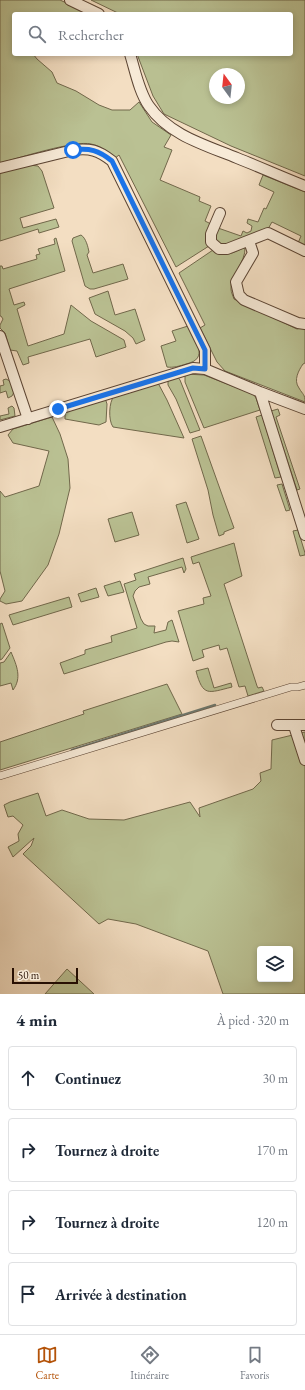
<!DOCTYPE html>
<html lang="fr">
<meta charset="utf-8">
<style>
:root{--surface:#fff;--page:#f6f6f7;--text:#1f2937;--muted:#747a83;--line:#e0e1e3;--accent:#b45309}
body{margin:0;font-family:"EB Garamond",serif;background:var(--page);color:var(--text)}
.controls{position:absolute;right:12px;bottom:12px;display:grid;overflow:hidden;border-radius:4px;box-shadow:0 2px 6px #0003}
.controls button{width:36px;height:36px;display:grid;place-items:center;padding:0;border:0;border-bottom:1px solid var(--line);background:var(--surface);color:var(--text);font:20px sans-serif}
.compass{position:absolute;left:209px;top:68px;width:36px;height:36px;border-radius:50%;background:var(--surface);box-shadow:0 2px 6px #0003;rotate:345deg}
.scale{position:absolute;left:12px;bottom:10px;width:66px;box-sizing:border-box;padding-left:4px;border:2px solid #281003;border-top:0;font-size:11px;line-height:14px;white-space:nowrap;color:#281003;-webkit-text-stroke:3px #f7ead7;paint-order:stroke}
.stop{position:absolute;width:12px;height:12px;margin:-9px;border:3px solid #1a73e8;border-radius:50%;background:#fff}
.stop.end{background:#1a73e8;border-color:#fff;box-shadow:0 1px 4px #0008}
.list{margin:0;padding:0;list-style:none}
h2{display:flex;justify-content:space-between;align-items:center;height:52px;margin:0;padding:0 16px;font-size:17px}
h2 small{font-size:13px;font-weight:400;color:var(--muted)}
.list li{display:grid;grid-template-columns:26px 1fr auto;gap:12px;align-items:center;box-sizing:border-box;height:64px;margin:0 8px 8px;padding:0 8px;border:1px solid var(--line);border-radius:4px}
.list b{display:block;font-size:15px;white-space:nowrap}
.list em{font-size:13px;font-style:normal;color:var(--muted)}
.icon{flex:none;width:22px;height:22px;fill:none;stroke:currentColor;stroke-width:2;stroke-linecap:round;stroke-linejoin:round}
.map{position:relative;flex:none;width:305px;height:994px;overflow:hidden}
.search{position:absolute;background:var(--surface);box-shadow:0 2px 6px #0003;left:12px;right:12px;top:12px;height:44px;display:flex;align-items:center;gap:10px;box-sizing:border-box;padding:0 14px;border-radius:4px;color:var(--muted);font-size:15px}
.sheet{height:340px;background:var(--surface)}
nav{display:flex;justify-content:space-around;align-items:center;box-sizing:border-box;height:56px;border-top:1px solid var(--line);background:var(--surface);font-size:11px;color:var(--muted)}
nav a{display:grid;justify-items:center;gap:2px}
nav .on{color:var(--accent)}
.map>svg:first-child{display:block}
</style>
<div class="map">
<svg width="305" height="994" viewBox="0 0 305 994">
<rect width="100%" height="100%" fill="#f3dec2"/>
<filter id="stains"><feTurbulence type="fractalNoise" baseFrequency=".005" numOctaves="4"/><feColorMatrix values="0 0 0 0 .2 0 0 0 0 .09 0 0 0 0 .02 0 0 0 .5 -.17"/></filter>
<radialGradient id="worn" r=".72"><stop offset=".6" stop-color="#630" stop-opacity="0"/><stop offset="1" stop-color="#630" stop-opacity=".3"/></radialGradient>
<path fill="#bac193" stroke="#71684b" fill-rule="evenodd" d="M0,0H60L90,14H14V54H33L37,59L52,72L57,83L76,91L99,105L112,110H130L139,102L152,122L171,135L164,147L172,150L160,180L200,197L199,201L211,206L205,221L211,224L209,246L176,267L119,155L114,159C108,151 101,146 91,144C75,140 19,158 0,163Z
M91,0H305V176L231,146L164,114L153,96L137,54H291V14H120ZM215,74H239V98H215Z
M29,165L38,166L42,171L54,208L20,218L23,228L56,219L59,227L39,233L38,229L0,241V172Z
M263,175L305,192V247L298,243L301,236L272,222L268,229C253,233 239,242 223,246L215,239V234L218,228L241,236L243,231L247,233L251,231L252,226L247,223L248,219L258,222L264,208L266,209L274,192L259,185Z
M81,235C86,238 88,247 89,252L87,255L93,273L123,264L128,279L94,289H90L85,286L72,241L73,238Z
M56,238L65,271L9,289L14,305L24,302L25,305L17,309L28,346L64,334L71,305L91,321L124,340L126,347L96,357L90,339L28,357L29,363L23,365L17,351L10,350L5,333L0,328V325L3,319L1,316H0V266H2L3,269L37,259L36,255L40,254L38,249L55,244L54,239Z
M245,247C246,263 229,277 231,289C231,292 233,296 234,299L297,329L305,327V363L303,364C299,370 293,380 299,388C303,395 305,394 305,402L225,371L217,362L200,328L205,325L179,273L213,250C224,259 235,252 245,247Z
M108,291L115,315L135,309L145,340L136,344L133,338L125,331L95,314L89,298Z
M188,326C195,340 210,359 186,364C180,366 173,368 167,367L161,346L176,341L172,331Z
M185,374L204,375L253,394L256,398L260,410L204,428L185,382Z
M177,376L180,380L200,430L190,433L176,399L168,385V381Z
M6,379L10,381L14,392L12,396L8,398L6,391L0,393V386L4,385L3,380Z
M158,383L167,400L184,438L113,427C108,420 109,402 114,396Z
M105,398L107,404L106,422L99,425L65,419V411Z
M12,406L14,408L15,416L0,420V416L9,414L8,408Z
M278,409L280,415L276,417L300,489L297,490L271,411Z
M262,415L281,477L275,478L256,417Z
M52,417L60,434L68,459L70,488L59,534L48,565L22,601L6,604L0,601V599L5,591L0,571V491L5,497L39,486L49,451L13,443L8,435L13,429Z
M201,436L234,528L224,532V534L219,536L213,515L208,490L192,439Z
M282,484L290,510L286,511L277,485Z
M186,502L199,539L187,543L176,505Z
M132,512L139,535L115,542L108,519Z
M298,530L305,553V555L300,556L293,531Z
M234,543L242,576L224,584L257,686L258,688L262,687L264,691L248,696L245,686L239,687L227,648L220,650L219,645L202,650L204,657L193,661L178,611L204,604L203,598L211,596L199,562L193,564L191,557Z
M183,558L186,569L184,573L182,567L148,577L150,584L139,587L135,591L133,596L141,619L144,624L148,626H155L154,633L166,630L168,622L172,620L179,642L172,641L166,642L64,674L60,663L85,654V650L112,642L111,636L137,628L124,584L136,580L134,574Z
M120,581L124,592L108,596L104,586Z
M96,588L99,597L81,602L78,594Z
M69,597L72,607L13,625L9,615Z
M2,623L10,648L2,659L0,660V624Z
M11,652C17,666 22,678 13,690L11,683L0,686V663L4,662Z
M208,668L214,688L231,683L232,687C208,693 203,697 196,671Z
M167,684L182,714L0,770V742L84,714L83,711Z
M305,732V994H223L208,951L136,924L108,919L99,924L23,854L31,846L34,838L13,857L8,847L19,841L18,834L23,825L13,816L8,817L4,805L10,802L38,793L46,816L62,810L89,819L124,820L190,802L200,817L199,808L253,789L261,781L260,773L271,769L272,740ZM260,949H290V979H260Z
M67,969L94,994H45Z"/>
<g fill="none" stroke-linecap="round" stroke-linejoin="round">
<path stroke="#6d776d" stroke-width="2.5" d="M72,750L215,705"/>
<defs>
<path id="pedestrian" d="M0,776L291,687H298L305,685"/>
<path id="minor" d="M70,0L99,14
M130,54C135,70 139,92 149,106C169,135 205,145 237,158C260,167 282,177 305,186
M0,168L73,150C90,148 98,150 112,161L205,350V369
M220,213L211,234V242L219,249H227L268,233L305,251
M249,241L253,253L236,282L239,295L244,300L298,323L305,324
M0,336L28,419
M260,392L305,535
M0,427L193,368L205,369L260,392L305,409
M277,725H305
M294,726L305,760"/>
</defs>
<use href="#pedestrian" stroke="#5b4433" stroke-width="8"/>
<use href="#minor" stroke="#5b4433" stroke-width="12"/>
<use href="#pedestrian" stroke="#f7ead7" stroke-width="7"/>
<use href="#minor" stroke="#f7ead7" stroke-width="10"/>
</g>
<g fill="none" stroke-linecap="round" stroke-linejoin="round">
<path stroke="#1a73e8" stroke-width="5" d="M58,409L193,368L205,369V350L112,161C98,150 90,148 73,150"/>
</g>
<rect width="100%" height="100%" filter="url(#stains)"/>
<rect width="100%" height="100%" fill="url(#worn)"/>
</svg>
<div class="controls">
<button><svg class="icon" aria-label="layers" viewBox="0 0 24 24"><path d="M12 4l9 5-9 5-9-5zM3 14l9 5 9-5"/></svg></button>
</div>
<svg class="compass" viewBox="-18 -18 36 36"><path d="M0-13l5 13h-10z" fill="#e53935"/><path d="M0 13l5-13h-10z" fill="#747a83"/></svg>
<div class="scale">50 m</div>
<div class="stop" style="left:73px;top:150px"></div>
<div class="stop end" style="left:58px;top:409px"></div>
<div class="search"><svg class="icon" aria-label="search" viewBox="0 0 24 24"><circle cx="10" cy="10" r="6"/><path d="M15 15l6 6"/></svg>Rechercher</div>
</div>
<section class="sheet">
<h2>4 min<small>À pied · 320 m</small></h2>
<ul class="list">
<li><svg class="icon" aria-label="ahead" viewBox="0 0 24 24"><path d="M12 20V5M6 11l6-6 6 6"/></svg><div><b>Continuez</b></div><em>30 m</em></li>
<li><svg class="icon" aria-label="right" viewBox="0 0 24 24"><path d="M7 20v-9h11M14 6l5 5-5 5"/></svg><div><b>Tournez à droite</b></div><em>170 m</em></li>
<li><svg class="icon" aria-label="right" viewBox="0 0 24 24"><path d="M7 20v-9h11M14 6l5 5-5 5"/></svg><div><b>Tournez à droite</b></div><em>120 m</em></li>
<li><svg class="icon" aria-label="arrive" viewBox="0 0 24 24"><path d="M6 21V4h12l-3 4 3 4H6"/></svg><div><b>Arrivée à destination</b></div></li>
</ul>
</section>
<nav>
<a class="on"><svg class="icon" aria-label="map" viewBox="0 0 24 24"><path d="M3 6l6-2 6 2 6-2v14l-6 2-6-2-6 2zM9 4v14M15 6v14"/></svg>Carte</a>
<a><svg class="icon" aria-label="directions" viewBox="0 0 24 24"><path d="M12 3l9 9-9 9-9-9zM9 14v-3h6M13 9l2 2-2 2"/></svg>Itinéraire</a>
<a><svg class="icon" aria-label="saved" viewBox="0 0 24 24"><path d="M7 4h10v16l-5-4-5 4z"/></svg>Favoris</a>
</nav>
